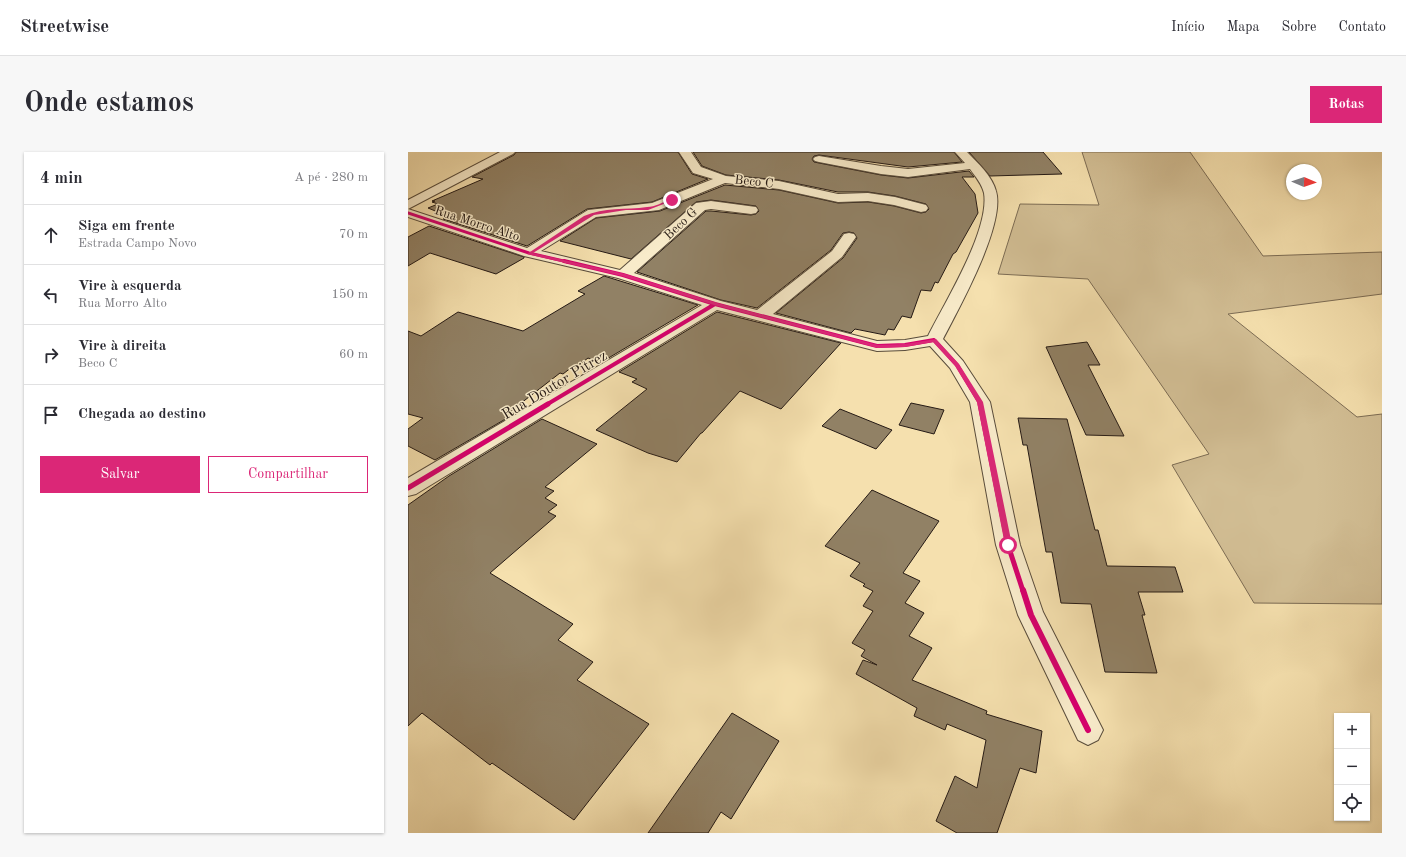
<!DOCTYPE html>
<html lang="pt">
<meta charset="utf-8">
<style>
:root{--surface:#fff;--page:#f7f7f7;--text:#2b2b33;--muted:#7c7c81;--line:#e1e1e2;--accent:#db2777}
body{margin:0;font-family:"Old Standard TT",serif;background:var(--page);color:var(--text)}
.controls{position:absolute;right:12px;bottom:12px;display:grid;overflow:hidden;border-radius:0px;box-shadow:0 1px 3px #0004}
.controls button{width:36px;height:36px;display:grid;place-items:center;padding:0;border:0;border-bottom:1px solid var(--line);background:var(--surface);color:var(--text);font:20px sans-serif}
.compass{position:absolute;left:878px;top:12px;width:36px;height:36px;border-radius:50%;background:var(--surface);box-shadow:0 1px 3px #0004;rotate:92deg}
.stop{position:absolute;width:12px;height:12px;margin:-9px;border:3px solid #db2777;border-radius:50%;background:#fff}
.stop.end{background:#db2777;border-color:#fff;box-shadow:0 1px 4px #0008}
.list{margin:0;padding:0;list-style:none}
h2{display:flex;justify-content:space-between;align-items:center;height:52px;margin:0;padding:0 16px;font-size:17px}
h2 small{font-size:13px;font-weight:400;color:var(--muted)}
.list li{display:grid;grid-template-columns:26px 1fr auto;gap:12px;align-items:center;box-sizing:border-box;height:60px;padding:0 16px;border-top:1px solid var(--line)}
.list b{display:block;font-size:15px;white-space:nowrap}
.list p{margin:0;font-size:13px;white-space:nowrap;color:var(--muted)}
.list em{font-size:13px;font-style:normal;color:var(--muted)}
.actions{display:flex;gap:8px;padding:12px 16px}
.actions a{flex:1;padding:9px 0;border:1px solid var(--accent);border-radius:0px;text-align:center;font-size:14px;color:var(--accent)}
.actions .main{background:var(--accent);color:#fff}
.icon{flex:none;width:22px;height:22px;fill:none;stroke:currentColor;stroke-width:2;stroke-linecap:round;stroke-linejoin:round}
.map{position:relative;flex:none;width:974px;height:681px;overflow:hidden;border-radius:0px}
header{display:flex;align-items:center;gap:24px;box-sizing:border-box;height:56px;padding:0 20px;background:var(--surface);border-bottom:1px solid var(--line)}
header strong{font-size:19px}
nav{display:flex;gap:22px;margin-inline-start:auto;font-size:14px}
.intro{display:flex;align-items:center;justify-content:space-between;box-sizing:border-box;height:96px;padding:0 24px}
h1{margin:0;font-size:28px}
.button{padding:10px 18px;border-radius:0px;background:var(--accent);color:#fff;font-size:14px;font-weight:700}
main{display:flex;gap:24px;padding:0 24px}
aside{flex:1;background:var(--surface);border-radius:0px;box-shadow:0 1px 3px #0004}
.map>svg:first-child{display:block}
</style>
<header>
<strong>Streetwise</strong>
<nav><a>Início</a><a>Mapa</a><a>Sobre</a><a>Contato</a></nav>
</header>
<div class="intro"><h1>Onde estamos</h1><a class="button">Rotas</a></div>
<main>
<aside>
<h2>4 min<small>A pé · 280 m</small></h2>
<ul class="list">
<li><svg class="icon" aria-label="ahead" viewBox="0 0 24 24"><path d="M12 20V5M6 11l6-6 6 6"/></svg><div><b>Siga em frente</b><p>Estrada Campo Novo</p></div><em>70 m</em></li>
<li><svg class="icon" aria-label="left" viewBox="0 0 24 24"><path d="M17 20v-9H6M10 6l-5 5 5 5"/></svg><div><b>Vire à esquerda</b><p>Rua Morro Alto</p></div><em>150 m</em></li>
<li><svg class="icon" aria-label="right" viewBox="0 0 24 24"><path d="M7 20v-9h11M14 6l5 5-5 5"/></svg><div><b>Vire à direita</b><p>Beco C</p></div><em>60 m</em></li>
<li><svg class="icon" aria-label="arrive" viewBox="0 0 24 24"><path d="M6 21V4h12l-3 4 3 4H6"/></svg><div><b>Chegada ao destino</b></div></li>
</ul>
<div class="actions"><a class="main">Salvar</a><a>Compartilhar</a></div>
</aside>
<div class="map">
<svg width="974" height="681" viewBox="0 0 974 681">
<rect width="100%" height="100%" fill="#f5e0ae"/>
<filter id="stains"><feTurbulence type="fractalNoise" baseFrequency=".005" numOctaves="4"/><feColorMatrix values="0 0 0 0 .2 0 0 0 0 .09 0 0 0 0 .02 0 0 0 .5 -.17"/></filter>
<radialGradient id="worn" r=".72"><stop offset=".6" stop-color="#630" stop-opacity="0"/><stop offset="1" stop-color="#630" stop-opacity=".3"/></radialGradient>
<path fill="#d2be94" stroke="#7c6c54" d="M674,0H782L855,104L974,100V142L820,162L949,265L974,262V452L846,451L764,313L801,302L680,127L590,122L612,52L691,53Z"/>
<path fill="#918165" stroke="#251a15" d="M108,0H270L284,22L300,27L244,50L179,57L119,94L35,67L38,65L35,64L37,63L20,56L30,52L24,50L27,49H24L75,27L64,25L106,3Z
M285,0H546L554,10L500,15L411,3L406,4L404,7L406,10L411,11L473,23L500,26L561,19L566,25H554L567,42L570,61L548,100L545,102L530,131L527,130L523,139L513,138L503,166L494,164L486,178L480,177L477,183L447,177L443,181L368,161L435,106L449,86L446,81L441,80L435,81L423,98L349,156L313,148L229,120L298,59H303L343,63L348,62L351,59L348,54L303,48L288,50L223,107L152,89L188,66L252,59L317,33L371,38L430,51L460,50L486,54L513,61L518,60L521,57L518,52L487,44L460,40H430L371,28L318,23L294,14Z
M561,0H635L654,22L582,24Z
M21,74L116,105V106L88,122L22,101L0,114V85Z
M196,124L290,153L192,211L180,206L167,216L164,215L155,222L152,221L108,255L113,258L27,308L0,294V277L15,266L0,262V179L13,184L50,160L115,179L177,142L170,139Z
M309,160L433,191L373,257L332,239L294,281H293L269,310L240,301L188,278L239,237L224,230L229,227L211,220Z
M679,190L692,213H680L716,284L678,283L638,195Z
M503,251L536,258L526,282L491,273Z
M432,257L484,278L468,297L414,274Z
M610,266L659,267L687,378H690L699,414L767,415L775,440H730L737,463H734L749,521L697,520L683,452L653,451L644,400H638L619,293H615Z
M134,267L189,292L137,335L146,339L137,346L149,353L140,360L148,364L82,421L165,472L150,488L185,510L169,528L241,572L166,668L84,611L82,613L14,561L0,574V353L41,324Z
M464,338L531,369L495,421L512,429L497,451L516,461L501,484L524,496L504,528L579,559L578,562L634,579L628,621L612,616L589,681H549L528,669L547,624L569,636L578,588L539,572L537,578L506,564L509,556L448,522L455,508L469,513L453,504L457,498L444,491L465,459L455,454L465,439L455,434L457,432L442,424L452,411L417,394Z
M324,561L371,589L323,667L313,660L300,681H240Z"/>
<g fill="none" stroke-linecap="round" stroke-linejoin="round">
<defs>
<path id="minor" d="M92,0H107L105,2L0,57V48Z
M271,0H283L293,15L318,24L371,29L430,42L460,41L487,45L518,53L520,56L518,59L513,60L486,53L460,49L430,50L371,37L317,31L251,58L188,65L133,99L212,118L288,51L303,49L348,55L350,58L348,61L343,62L303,57L297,58L226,121L313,149L349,158L424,99L436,82L441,81L446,82L448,85L434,105L365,162L469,189L497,188L520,184C537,150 582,78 576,41C574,32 567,24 562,17L500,25L473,22L411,10L407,9L405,7L407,5L411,4L473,14L500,17L557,11L547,0H559C570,11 584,24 588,39C598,72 551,156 535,187L555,209L582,250L612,393L635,460L695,578L690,588L680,593L670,588L610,463L588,393L562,250L542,216L522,194L497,198L469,199L309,158L8,342L0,344V326L294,153L210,126L116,104L0,65V57L119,96L180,58L244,51L305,27L285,21Z"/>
</defs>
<use href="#minor" stroke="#594c3b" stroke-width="2"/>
<use href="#minor" fill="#f8ebca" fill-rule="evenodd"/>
<defs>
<path id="cycleway-far3" d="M0,61L121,101L160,110"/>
<path id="cycleway-far2" d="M156,109L215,123L307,152L469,194L497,193L526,188L549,213L573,253
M138,253L307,152"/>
<path id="cycleway-far1" d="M572,252L600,393L615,439
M0,336L140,252"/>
<path id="cycleway" d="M615,438L623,463L680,578"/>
</defs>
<use href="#cycleway-far3" stroke="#f8ebca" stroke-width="4.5"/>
<use href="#cycleway-far2" stroke="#f8ebca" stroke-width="6"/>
<use href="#cycleway-far1" stroke="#f8ebca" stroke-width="8"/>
<use href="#cycleway" stroke="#f8ebca" stroke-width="9"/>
<use href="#cycleway-far3" stroke="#d6006c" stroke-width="3"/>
<use href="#cycleway-far2" stroke="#d6006c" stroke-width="4"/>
<use href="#cycleway-far1" stroke="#d6006c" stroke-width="5"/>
<use href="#cycleway" stroke="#d6006c" stroke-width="6"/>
</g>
<path fill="#db2777" d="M263,47L266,48L240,58H218L186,63L125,101L217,122L309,151L470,193L497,192L528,187L551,212L575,250L604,393L603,395H598L597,393L569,250L547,214L525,190L497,195L470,196L306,153L214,124L119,102L176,64C196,55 218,58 239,55C247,55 255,50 263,47Z"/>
<g text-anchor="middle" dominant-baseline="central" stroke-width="3" stroke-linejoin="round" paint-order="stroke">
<g font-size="13" fill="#251a15" stroke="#f8ebca">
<text transform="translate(346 30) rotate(6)">Beco C</text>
<text transform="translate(69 72) rotate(18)">Rua Morro Alto</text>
<text transform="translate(273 72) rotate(-43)">Beco G</text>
</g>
<g font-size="15" fill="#251a15" stroke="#f8ebca">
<text transform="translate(147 234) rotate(-31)">Rua Doutor Pitrez</text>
</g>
</g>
<rect width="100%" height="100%" filter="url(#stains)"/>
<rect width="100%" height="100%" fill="url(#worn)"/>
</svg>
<div class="controls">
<button>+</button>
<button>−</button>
<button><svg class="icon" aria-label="locate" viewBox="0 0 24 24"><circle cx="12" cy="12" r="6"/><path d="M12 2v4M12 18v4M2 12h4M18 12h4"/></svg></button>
</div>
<svg class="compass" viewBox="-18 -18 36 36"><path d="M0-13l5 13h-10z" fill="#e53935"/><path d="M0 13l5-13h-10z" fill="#7c7c81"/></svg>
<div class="stop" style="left:600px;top:393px"></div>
<div class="stop end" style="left:264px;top:48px"></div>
</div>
</main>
